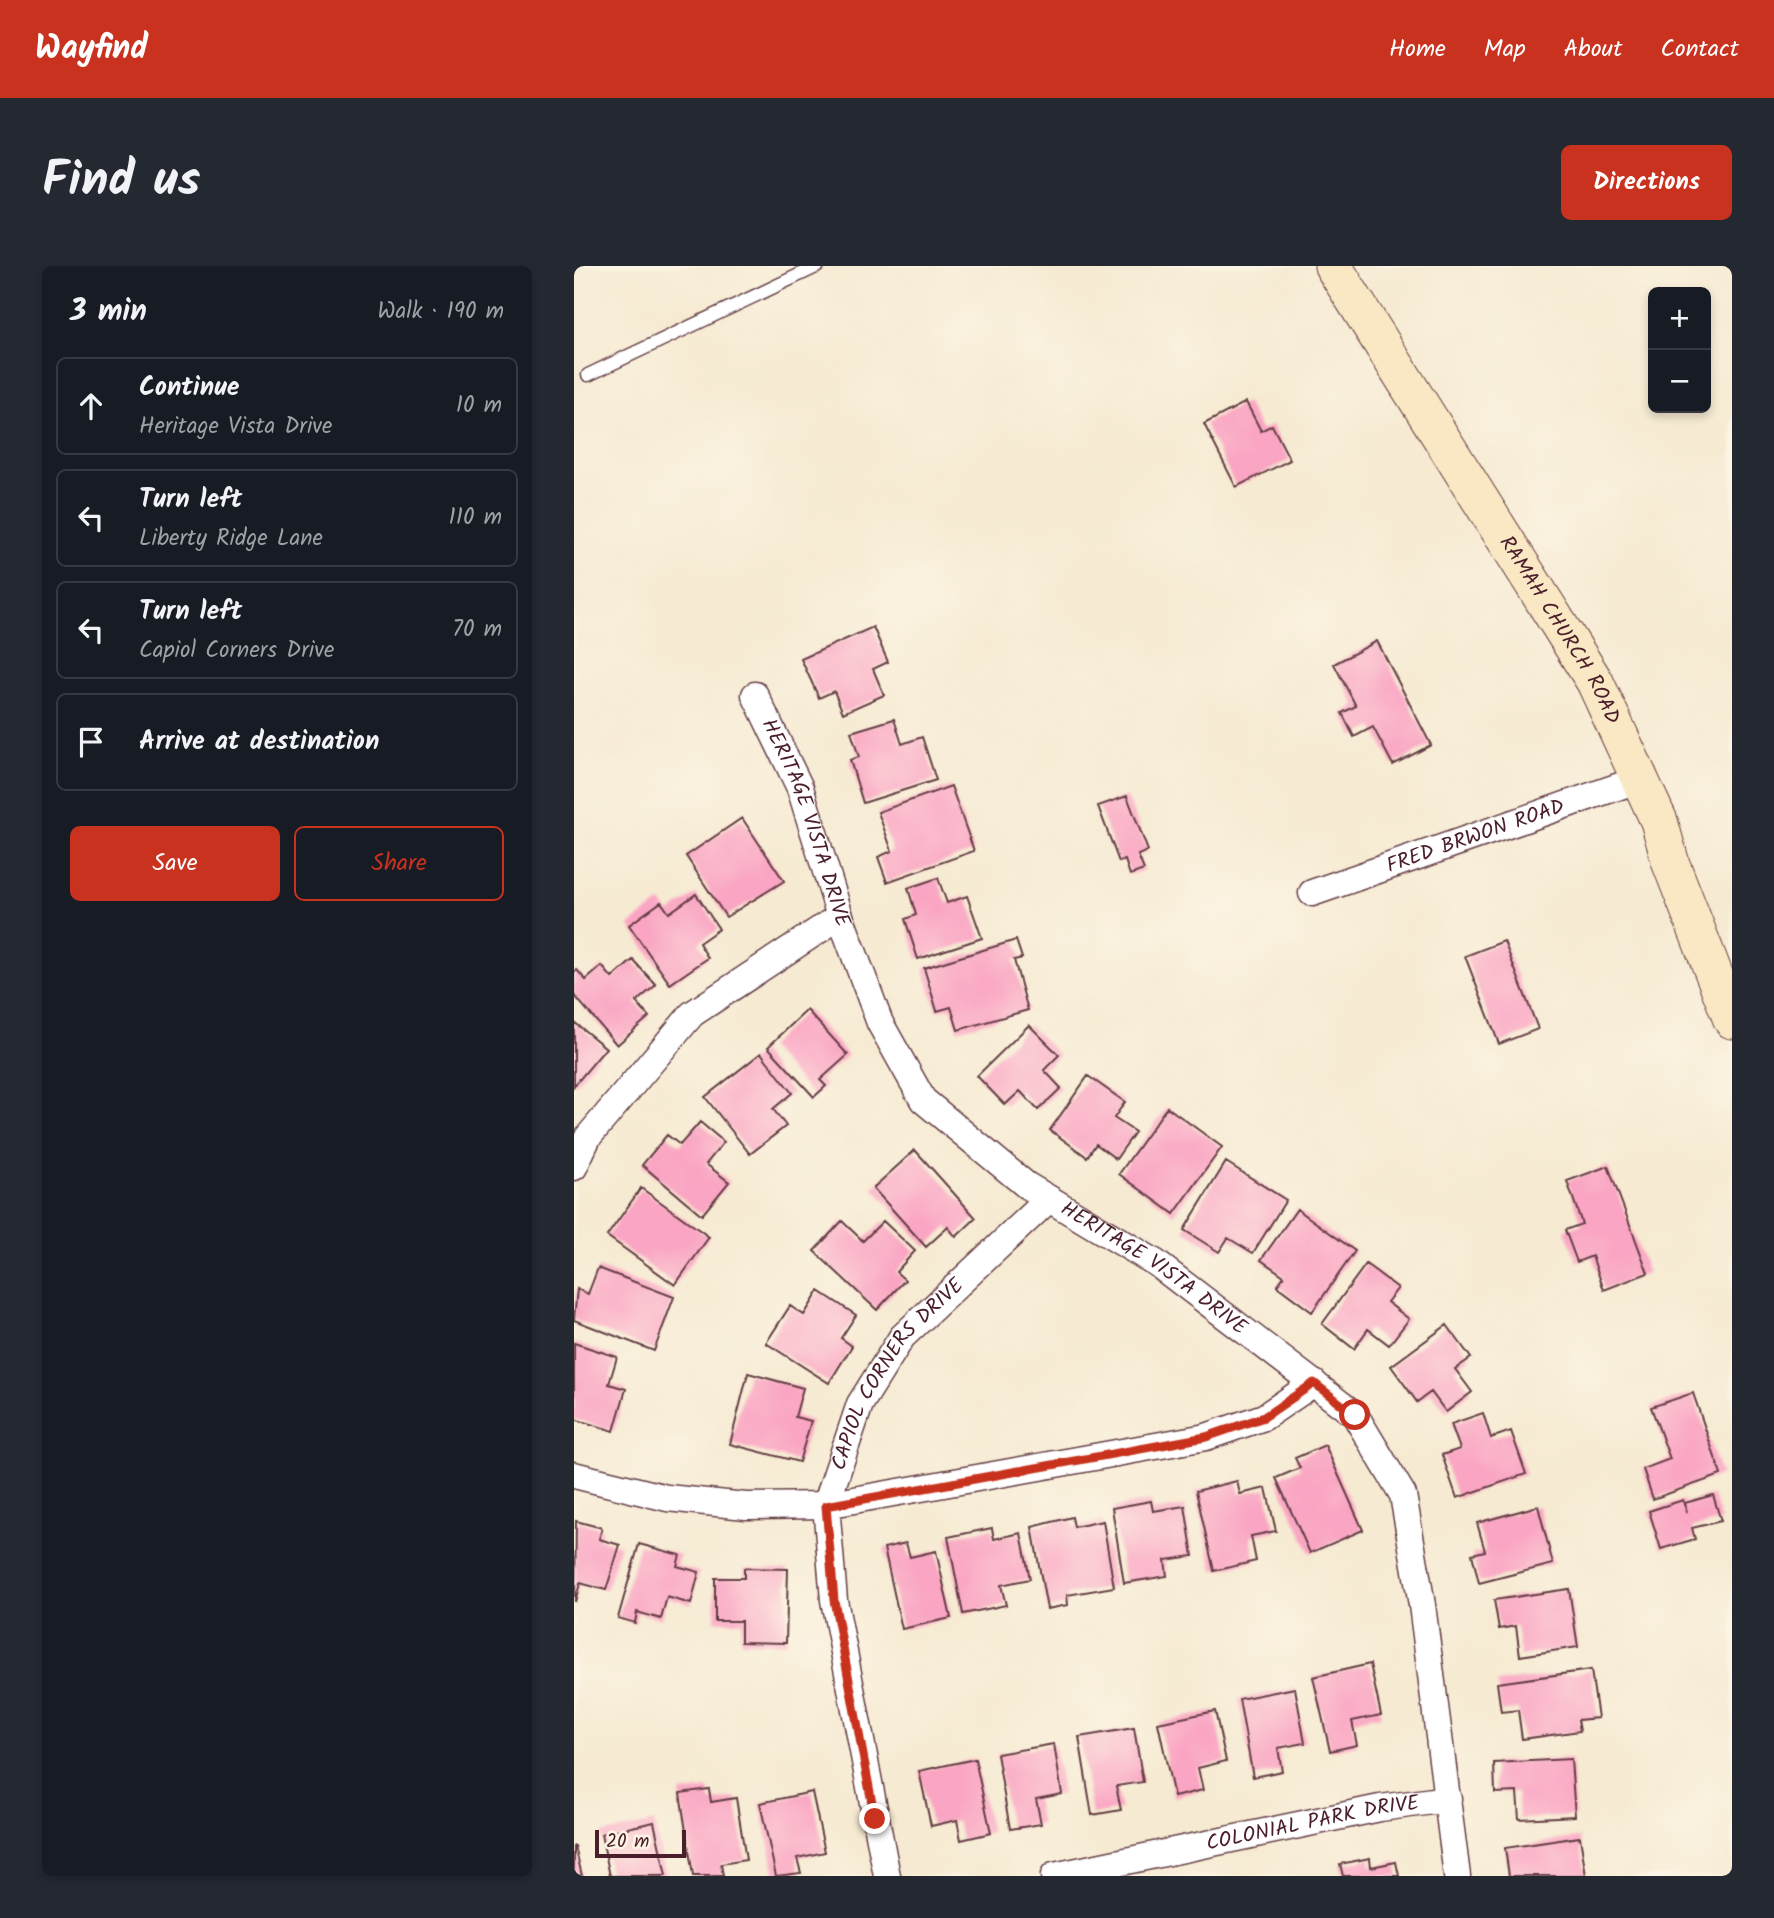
<!DOCTYPE html>
<meta charset="utf-8">
<style>
:root{--surface:#171b24;--page:#242831;--text:#f1f3f6;--muted:#9ea1a6;--line:#363941;--accent:#c8321e}
body{margin:0;font-family:Kalam,sans-serif;background:var(--page);color:var(--text)}
.controls{position:absolute;right:21px;top:21px;display:grid;overflow:hidden;border-radius:10px;box-shadow:0 4px 10px #0003}
.controls button{width:63px;height:63px;display:grid;place-items:center;padding:0;border:0;border-bottom:2px solid var(--line);background:var(--surface);color:var(--text);font:35px sans-serif}
.scale{position:absolute;left:21px;bottom:18px;width:91px;box-sizing:border-box;padding-left:7px;border:4px solid #4a1f2b;border-top:0;font-size:19px;line-height:24px;white-space:nowrap;color:#4a1f2b;-webkit-text-stroke:5px #fcf5e5;paint-order:stroke}
.stop{position:absolute;width:21px;height:21px;margin:-16px;border:5px solid #c8321e;border-radius:50%;background:#fff}
.stop.end{background:#c8321e;border-color:#fff;box-shadow:0 2px 7px #0008}
.list{margin:0;padding:0;list-style:none}
h2{display:flex;justify-content:space-between;align-items:center;height:91px;margin:0;padding:0 28px;font-size:30px}
h2 small{font-size:23px;font-weight:400;color:var(--muted)}
.list li{display:grid;grid-template-columns:46px 1fr auto;gap:21px;align-items:center;box-sizing:border-box;height:98px;margin:0 14px 14px;padding:0 14px;border:2px solid var(--line);border-radius:10px}
.list b{display:block;font-size:26px;white-space:nowrap}
.list p{margin:0;font-size:23px;white-space:nowrap;color:var(--muted)}
.list em{font-size:23px;font-style:normal;color:var(--muted)}
.actions{display:flex;gap:14px;padding:21px 28px}
.actions a{flex:1;padding:16px 0;border:2px solid var(--accent);border-radius:10px;text-align:center;font-size:24px;color:var(--accent)}
.actions .main{background:var(--accent);color:#fff}
.icon{flex:none;width:38px;height:38px;fill:none;stroke:currentColor;stroke-width:2;stroke-linecap:round;stroke-linejoin:round}
.map{position:relative;flex:none;width:1158px;height:1610px;overflow:hidden;border-radius:10px}
header{display:flex;align-items:center;gap:42px;box-sizing:border-box;height:98px;padding:0 35px;background:var(--accent);color:#fff}
header strong{font-size:33px}
nav{display:flex;gap:38px;margin-inline-start:auto;font-size:24px}
.intro{display:flex;align-items:center;justify-content:space-between;box-sizing:border-box;height:168px;padding:0 42px}
h1{margin:0;font-size:49px}
.button{padding:18px 32px;border-radius:10px;background:var(--accent);color:#fff;font-size:24px;font-weight:700}
main{display:flex;gap:42px;padding:0 42px}
aside{flex:1;background:var(--surface);border-radius:10px;box-shadow:0 4px 10px #0003}
.map>svg:first-child{display:block}
</style>
<header>
<strong>Wayfind</strong>
<nav><a>Home</a><a>Map</a><a>About</a><a>Contact</a></nav>
</header>
<div class="intro"><h1>Find us</h1><a class="button">Directions</a></div>
<main>
<aside>
<h2>3 min<small>Walk · 190 m</small></h2>
<ul class="list">
<li><svg class="icon" aria-label="ahead" viewBox="0 0 24 24"><path d="M12 20V5M6 11l6-6 6 6"/></svg><div><b>Continue</b><p>Heritage Vista Drive</p></div><em>10 m</em></li>
<li><svg class="icon" aria-label="left" viewBox="0 0 24 24"><path d="M17 20v-9H6M10 6l-5 5 5 5"/></svg><div><b>Turn left</b><p>Liberty Ridge Lane</p></div><em>110 m</em></li>
<li><svg class="icon" aria-label="left" viewBox="0 0 24 24"><path d="M17 20v-9H6M10 6l-5 5 5 5"/></svg><div><b>Turn left</b><p>Capiol Corners Drive</p></div><em>70 m</em></li>
<li><svg class="icon" aria-label="arrive" viewBox="0 0 24 24"><path d="M6 21V4h12l-3 4 3 4H6"/></svg><div><b>Arrive at destination</b></div></li>
</ul>
<div class="actions"><a class="main">Save</a><a>Share</a></div>
</aside>
<div class="map">
<svg width="1158" height="1610" viewBox="0 0 1158 1610">
<rect width="100%" height="100%" fill="#fcf5e5"/>
<filter id="ink" filterUnits="userSpaceOnUse"><feTurbulence type="fractalNoise" baseFrequency=".0143" numOctaves="2"/><feDisplacementMap in="SourceGraphic" scale="14" xChannelSelector="R" yChannelSelector="G"/><feConvolveMatrix kernelMatrix="1 2 1 2 8 2 1 2 1" color-interpolation-filters="sRGB"/></filter>
<filter id="wash" filterUnits="userSpaceOnUse"><feTurbulence type="fractalNoise" baseFrequency=".00686" numOctaves="4" result="noise"/><feDisplacementMap in="SourceGraphic" scale="28" xChannelSelector="R" yChannelSelector="G"/><feGaussianBlur stdDeviation="1.57" result="paint"/><feColorMatrix in="noise" values="0 0 0 0 0 0 0 0 0 0 0 0 0 0 0 0 0 1.4 0 .05"/><feComposite in="paint" operator="in"/></filter>
<g filter="url(#wash)">
<rect width="100%" height="100%" fill="#f6ead2"/>
<g id="blocks">
<path fill="#faa5c3" d="M672,136L687,165L698,159L716,194L662,221L630,158Z
M299,361L314,396L299,403L310,429L269,447L260,425L245,432L227,393Z
M803,375L857,479L819,499L799,461L780,471L768,447L782,440L760,398Z
M320,453L328,478L348,471L362,514L289,537L276,494L285,491L277,466Z
M377,520L400,585L313,616L304,591L318,585L304,546Z
M553,530L574,585L564,589L570,604L556,609L551,594L545,596L524,540Z
M168,552L210,615L152,651L112,590Z
M364,612L373,637L393,630L408,672L344,693L331,653L342,649L334,622Z
M122,628L145,663L125,677L134,692L96,718L55,659L87,636L95,647Z
M442,674L448,692L440,694L454,744L384,764L377,741L363,745L350,702Z
M930,675L964,763L925,778L891,690Z
M59,694L82,719L62,736L75,751L43,779L0,729V706L3,704L12,714L28,700L38,712Z
M233,744L274,789L246,814L252,820L240,831L194,781Z
M0,756L32,782L0,820Z
M455,759L485,789L470,804L487,822L464,844L446,825L431,839L403,810Z
M187,787L218,827L199,843L212,860L176,888L131,831Z
M514,810L551,836L540,852L561,866L542,893L522,878L513,891L476,864Z
M593,841L648,881L600,948L545,908Z
M126,856L150,876L132,898L155,916L128,949L68,899L93,869L106,879Z
M341,884L402,952L382,971L374,961L352,981L299,922Z
M652,896L712,934L679,987L654,972L645,986L610,964Z
M1034,900L1074,1007L1030,1024L1018,990L1003,996L991,964L1008,958L993,915Z
M67,922L135,971L101,1019L33,970Z
M723,943L781,985L738,1046L703,1020L710,1010L687,994Z
M268,955L289,975L309,955L341,985L322,1006L331,1014L303,1044L240,985Z
M792,998L824,1022L813,1036L835,1053L815,1079L794,1063L780,1083L748,1058Z
M24,1002L100,1031L80,1085L0,1054L3,1023L14,1028Z
M245,1025L282,1049L267,1072L278,1080L255,1117L192,1077L216,1040L230,1049Z
M873,1059L897,1092L881,1103L898,1126L872,1146L857,1126L843,1136L817,1100Z
M0,1077L43,1091L35,1118L52,1123L40,1165L0,1153Z
M174,1107L229,1122L221,1151L237,1155L225,1196L156,1178Z
M1119,1127L1147,1209L1079,1233L1069,1203L1096,1193L1077,1141Z
M909,1147L917,1172L937,1165L952,1208L883,1232L868,1189L886,1183L877,1158Z
M751,1179L789,1264L736,1287L702,1212L726,1202L721,1192Z
M663,1215L666,1228L692,1222L702,1265L677,1270L682,1295L640,1305L622,1225Z
M1139,1229L1147,1255L1118,1262L1121,1273L1087,1283L1075,1245L1109,1234L1113,1247L1111,1237Z
M577,1235L579,1245L611,1240L619,1290L591,1294L593,1310L550,1317L538,1242Z
M964,1240L979,1298L905,1317L898,1288L911,1285L903,1257Z
M498,1251L500,1261L529,1255L540,1321L493,1329L494,1339L473,1343L458,1261Z
M2,1255L28,1262L25,1273L46,1279L32,1324L6,1317L1,1336Z
M418,1262L420,1273L447,1267L456,1313L427,1319L432,1339L389,1348L374,1271Z
M332,1277L336,1291L362,1285L377,1352L328,1363L310,1282Z
M65,1278L106,1289L103,1300L125,1306L117,1338L93,1331L87,1353L63,1346L61,1357L44,1352Z
M170,1302L214,1303L212,1377L167,1376V1355H141V1312H170Z
M995,1323L1004,1381L946,1390L942,1360L925,1363L920,1334Z
M796,1398L807,1449L778,1455L783,1479L756,1485L739,1411Z
M1017,1404L1024,1452L1004,1454L1006,1465L948,1473L944,1444L927,1446L923,1417Z
M721,1422L731,1477L704,1482L708,1505L679,1511L665,1433Z
M641,1445L652,1495L624,1502L629,1524L600,1531L584,1457Z
M560,1462L569,1516L542,1520L547,1544L518,1549L505,1471Z
M480,1478L488,1528L462,1533L467,1558L436,1563L423,1488Z
M401,1493L417,1567L387,1574L383,1554L357,1560L345,1505Z
M997,1493L1001,1550L945,1553L943,1526L921,1527L920,1497Z
M135,1523L137,1536L162,1532L172,1594L147,1598L149,1610H119L106,1527Z
M238,1526L251,1586L223,1592L227,1607L202,1610L186,1537Z
M80,1556L92,1610H36L27,1568Z
M1006,1571L1012,1610H935L931,1582Z
M0,1580H1L8,1610H0Z
M796,1592L797,1601L822,1596L825,1610H769L766,1598Z"/>
</g>
</g>
<g filter="url(#ink)">
<use href="#blocks" fill-opacity="0" stroke="#643d44" stroke-width="2"/>
<g fill="none" stroke-linecap="round" stroke-linejoin="round">
<defs>
<path id="service" d="M14,109L244,0"/>
<g id="minor">
<path id="s1" d="M181,429L226,522L266,650L306,757L349,834L452,919L582,997L781,1149L829,1229L848,1339L883,1610"/>
<path id="s2" d="M738,627L1066,513"/>
<path d="M0,901L14,871L118,748L266,650"/>
<path d="M0,1209L93,1232L172,1240L252,1239L632,1171L690,1151L740,1117"/>
<path id="s3" d="M313,1610L260,1334L252,1239L286,1138L328,1071L475,933"/>
<path id="s4" d="M480,1610L806,1542L874,1533"/>
</g>
<g id="secondary">
<path id="s5" d="M759,0L1021,416L1085,555L1097,598L1158,754"/>
</g>
</defs>
<use href="#service" stroke="#643d44" stroke-width="15"/>
<use href="#minor" stroke="#643d44" stroke-width="29"/>
<use href="#secondary" stroke="#643d44" stroke-width="39"/>
<use href="#service" stroke="#fff" stroke-width="12"/>
<use href="#minor" stroke="#fff" stroke-width="26"/>
<use href="#secondary" stroke="#fae7c3" stroke-width="37"/>
</g>
</g>
<g fill="none" stroke-linecap="round" stroke-linejoin="round" filter="url(#ink)">
<path stroke="#c8321e" stroke-width="9" d="M301,1553L260,1334L252,1240L632,1171L690,1151L740,1117L781,1149"/>
</g>
<g text-anchor="middle" dominant-baseline="central" stroke-width="5" stroke-linejoin="round" paint-order="stroke">
<g font-size="21" fill="#4a1f2b" stroke="#fcf5e5">
<text stroke="none"><textPath href="#s5" startOffset="429">RAMAH CHURCH ROAD</textPath></text>
<text stroke="none"><textPath href="#s1" startOffset="138">HERITAGE VISTA DRIVE</textPath></text>
<text stroke="none"><textPath href="#s2" startOffset="173">FRED BRWON ROAD</textPath></text>
<text stroke="none"><textPath href="#s1" startOffset="726">HERITAGE VISTA DRIVE</textPath></text>
<text stroke="none"><textPath href="#s3" startOffset="528">CAPIOL CORNERS DRIVE</textPath></text>
<text stroke="none"><textPath href="#s4" startOffset="264">COLONIAL PARK DRIVE</textPath></text>
</g>
</g>
</svg>
<div class="controls">
<button>+</button>
<button>−</button>
</div>
<div class="scale">20 m</div>
<div class="stop" style="left:781px;top:1149px"></div>
<div class="stop end" style="left:301px;top:1553px"></div>
</div>
</main>
